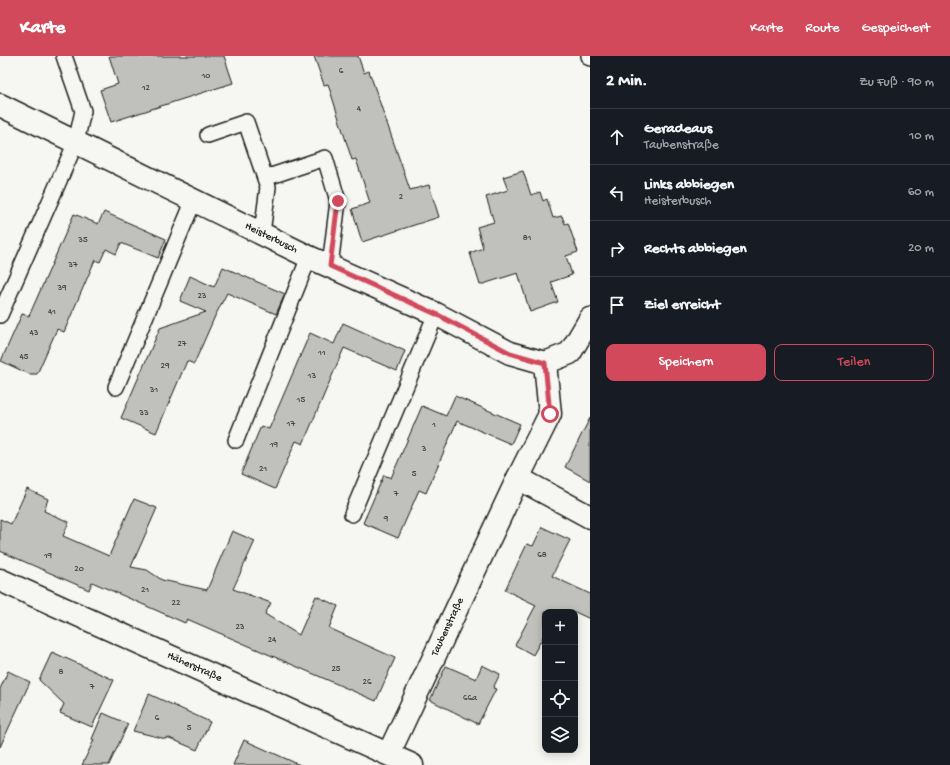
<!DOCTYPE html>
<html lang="de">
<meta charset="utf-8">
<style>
:root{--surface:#171b24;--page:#242831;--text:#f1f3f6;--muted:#9ea1a6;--line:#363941;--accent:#d1495b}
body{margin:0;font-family:"Gochi Hand",sans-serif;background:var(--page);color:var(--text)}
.controls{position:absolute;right:12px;bottom:12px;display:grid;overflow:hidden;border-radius:8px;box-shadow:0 2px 10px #0003}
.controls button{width:36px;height:36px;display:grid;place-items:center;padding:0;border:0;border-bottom:1px solid var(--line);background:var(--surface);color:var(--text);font:20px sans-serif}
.stop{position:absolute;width:12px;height:12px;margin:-9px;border:3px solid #d1495b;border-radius:50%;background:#fff}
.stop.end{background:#d1495b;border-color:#fff;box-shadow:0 1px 4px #0008}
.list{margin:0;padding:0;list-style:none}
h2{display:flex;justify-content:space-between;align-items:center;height:52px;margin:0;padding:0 16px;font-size:17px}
h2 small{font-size:13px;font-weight:400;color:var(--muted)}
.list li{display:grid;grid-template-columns:26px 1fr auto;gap:12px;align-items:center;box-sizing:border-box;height:56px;padding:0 16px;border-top:1px solid var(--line)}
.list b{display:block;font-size:15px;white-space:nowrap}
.list p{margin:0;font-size:13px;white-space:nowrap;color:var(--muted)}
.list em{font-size:13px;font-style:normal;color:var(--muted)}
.actions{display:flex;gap:8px;padding:12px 16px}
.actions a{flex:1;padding:9px 0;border:1px solid var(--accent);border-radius:8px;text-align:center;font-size:14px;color:var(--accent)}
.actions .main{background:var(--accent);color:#fff}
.icon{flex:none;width:22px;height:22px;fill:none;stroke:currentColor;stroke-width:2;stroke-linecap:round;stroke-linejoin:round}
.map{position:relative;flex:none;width:590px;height:709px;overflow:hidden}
header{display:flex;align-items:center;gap:24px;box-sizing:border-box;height:56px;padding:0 20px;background:var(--accent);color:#fff}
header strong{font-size:19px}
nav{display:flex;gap:22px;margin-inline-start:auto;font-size:14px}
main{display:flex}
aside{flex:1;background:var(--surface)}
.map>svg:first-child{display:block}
</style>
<header>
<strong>Karte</strong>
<nav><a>Karte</a><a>Route</a><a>Gespeichert</a></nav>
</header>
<main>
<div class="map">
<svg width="590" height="709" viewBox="0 0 590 709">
<rect width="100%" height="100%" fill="#f6f6f2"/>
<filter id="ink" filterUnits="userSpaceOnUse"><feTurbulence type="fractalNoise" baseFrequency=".025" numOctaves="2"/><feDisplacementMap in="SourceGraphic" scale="8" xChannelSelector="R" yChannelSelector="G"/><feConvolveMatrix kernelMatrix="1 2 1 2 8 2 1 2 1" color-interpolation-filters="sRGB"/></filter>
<g filter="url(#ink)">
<path fill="#c0c0bd" stroke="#1c1c1c" d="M109,0H224L233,27L111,66L100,34L118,28Z
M314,0H358L364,17L369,15L410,134L429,129L439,161L362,186L352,153L370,147L356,103L352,104L328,28L324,29Z
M523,115L531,139L540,136L543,145L547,143L553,162L562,160L565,168L568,167L578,196L566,200L572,219L551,226L558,246L530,256L518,217L480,229L470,197L483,192L477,171L494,166L486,141L508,134L503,121Z
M104,156L166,183L158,202L121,187L116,198L106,193L100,206L95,204L64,276L57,273L37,318H29L1,305L22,258L29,260L74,158L98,168Z
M223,211L285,238L276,258L227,237L215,260L194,308L187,305L156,377L121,362L160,272L206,256L180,245L190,220L214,231Z
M343,267L405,295L397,315L344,292L303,388L296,385L275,433L241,418L261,370L269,373L310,277L334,288Z
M455,340L520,368L511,388L457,365L426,437L419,434L398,482L363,467L384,419L391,422L422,350L446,360Z
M590,362V425L565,411Z
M27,433L48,443L44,455L69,466L63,480L109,500L134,443L157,452L131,511L147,514L162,524L207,534L232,475L255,485L233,533L271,547L265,558L299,579L316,540L338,550L329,572L395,602L376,645L187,563L185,567L92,526L89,534L0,495V463L11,468Z
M542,471L570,484L552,520L590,538V563L575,556H545V577L533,599L515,589L536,549L505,534L527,488L533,490Z
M52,596L114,624L92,671L60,657L64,648L39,624Z
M482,609L500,618L493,632L496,633L478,668L430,644L446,610L476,623Z
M8,615L30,626L0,691V633Z
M149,638L210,666L197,694L167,681L166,683L133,675Z
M103,657L128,668L109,709H82L94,684L92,683Z
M244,684L300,709H233Z"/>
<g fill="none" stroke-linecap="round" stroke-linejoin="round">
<defs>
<path id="lane" d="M589,0L590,2
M208,79L246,66L268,131L262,177
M265,122L325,102L338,145L330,210
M0,259L76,86L83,55L64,0
M116,331L194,144
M236,384L309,201
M352,458L436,258"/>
<g id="street">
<path id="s1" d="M0,49L309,201L436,258L510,297L545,307"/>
<path d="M545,307L570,297L590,263"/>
<path d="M518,422L590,461"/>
<path id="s2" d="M0,524L412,709"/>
<path id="s3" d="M389,697L518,422L550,358L545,307"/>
</g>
</defs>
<use href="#lane" stroke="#1c1c1c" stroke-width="18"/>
<use href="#street" stroke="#1c1c1c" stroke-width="25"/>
<use href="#lane" stroke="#f6f6f2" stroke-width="15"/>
<use href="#street" stroke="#f6f6f2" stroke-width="22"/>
</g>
</g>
<g fill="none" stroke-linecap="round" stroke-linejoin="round" filter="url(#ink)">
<path stroke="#d1495b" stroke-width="5" d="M338,145L330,210L436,258L510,297L545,307L550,358"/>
</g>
<g text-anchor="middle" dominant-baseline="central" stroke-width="4" stroke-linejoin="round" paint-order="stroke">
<g font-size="9" fill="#454544">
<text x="341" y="15">6</text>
<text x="206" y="20">10</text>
<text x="146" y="32">12</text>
<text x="359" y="53">4</text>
<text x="401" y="141">2</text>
<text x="527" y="182">81</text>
<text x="83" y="184">35</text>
<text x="73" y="209">37</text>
<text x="62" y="232">39</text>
<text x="202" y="240">23</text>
<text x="52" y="256">41</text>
<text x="34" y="277">43</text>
<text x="182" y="288">27</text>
<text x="322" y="297">11</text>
<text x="24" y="301">45</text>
<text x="165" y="310">29</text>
<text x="312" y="320">13</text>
<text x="154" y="334">31</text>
<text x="301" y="344">15</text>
<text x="144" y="357">33</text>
<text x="291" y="368">17</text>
<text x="434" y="369">1</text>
<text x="274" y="389">19</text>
<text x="424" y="393">3</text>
<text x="263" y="413">21</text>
<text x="414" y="418">5</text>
<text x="396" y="438">7</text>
<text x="386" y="463">9</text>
<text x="542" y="499">68</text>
<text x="48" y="500">19</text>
<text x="79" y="513">20</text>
<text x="145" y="534">21</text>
<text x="176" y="547">22</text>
<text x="240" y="571">23</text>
<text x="272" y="584">24</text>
<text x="336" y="613">25</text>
<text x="61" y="616">8</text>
<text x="367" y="626">26</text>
<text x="92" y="631">7</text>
<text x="470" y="642">66a</text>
<text x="157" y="662">6</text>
<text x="189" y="672">5</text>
</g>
<g font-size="11" fill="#1c1c1c" stroke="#f6f6f2">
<text stroke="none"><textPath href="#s1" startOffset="302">Heisterbusch</textPath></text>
<text stroke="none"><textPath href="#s3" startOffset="139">Taubenstraße</textPath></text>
<text stroke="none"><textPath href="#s2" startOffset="213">Häherstraße</textPath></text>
</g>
</g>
</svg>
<div class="controls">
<button>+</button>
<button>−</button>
<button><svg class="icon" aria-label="locate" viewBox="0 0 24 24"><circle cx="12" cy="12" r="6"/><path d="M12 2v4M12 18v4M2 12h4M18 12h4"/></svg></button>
<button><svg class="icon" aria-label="layers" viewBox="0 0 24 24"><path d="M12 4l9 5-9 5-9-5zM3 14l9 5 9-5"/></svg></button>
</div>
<div class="stop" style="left:550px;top:358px"></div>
<div class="stop end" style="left:338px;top:145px"></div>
</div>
<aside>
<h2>2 Min.<small>Zu Fuß · 90 m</small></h2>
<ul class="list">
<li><svg class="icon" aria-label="ahead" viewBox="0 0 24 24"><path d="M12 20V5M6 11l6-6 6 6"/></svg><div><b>Geradeaus</b><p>Taubenstraße</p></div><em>10 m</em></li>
<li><svg class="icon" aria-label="left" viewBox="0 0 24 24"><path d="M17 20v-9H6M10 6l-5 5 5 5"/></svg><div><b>Links abbiegen</b><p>Heisterbusch</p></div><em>60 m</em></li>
<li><svg class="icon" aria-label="right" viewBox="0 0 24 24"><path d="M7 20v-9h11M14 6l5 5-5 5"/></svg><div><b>Rechts abbiegen</b></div><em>20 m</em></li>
<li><svg class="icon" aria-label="arrive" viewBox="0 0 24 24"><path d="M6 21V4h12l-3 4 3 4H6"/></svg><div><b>Ziel erreicht</b></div></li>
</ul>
<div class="actions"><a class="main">Speichern</a><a>Teilen</a></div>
</aside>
</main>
